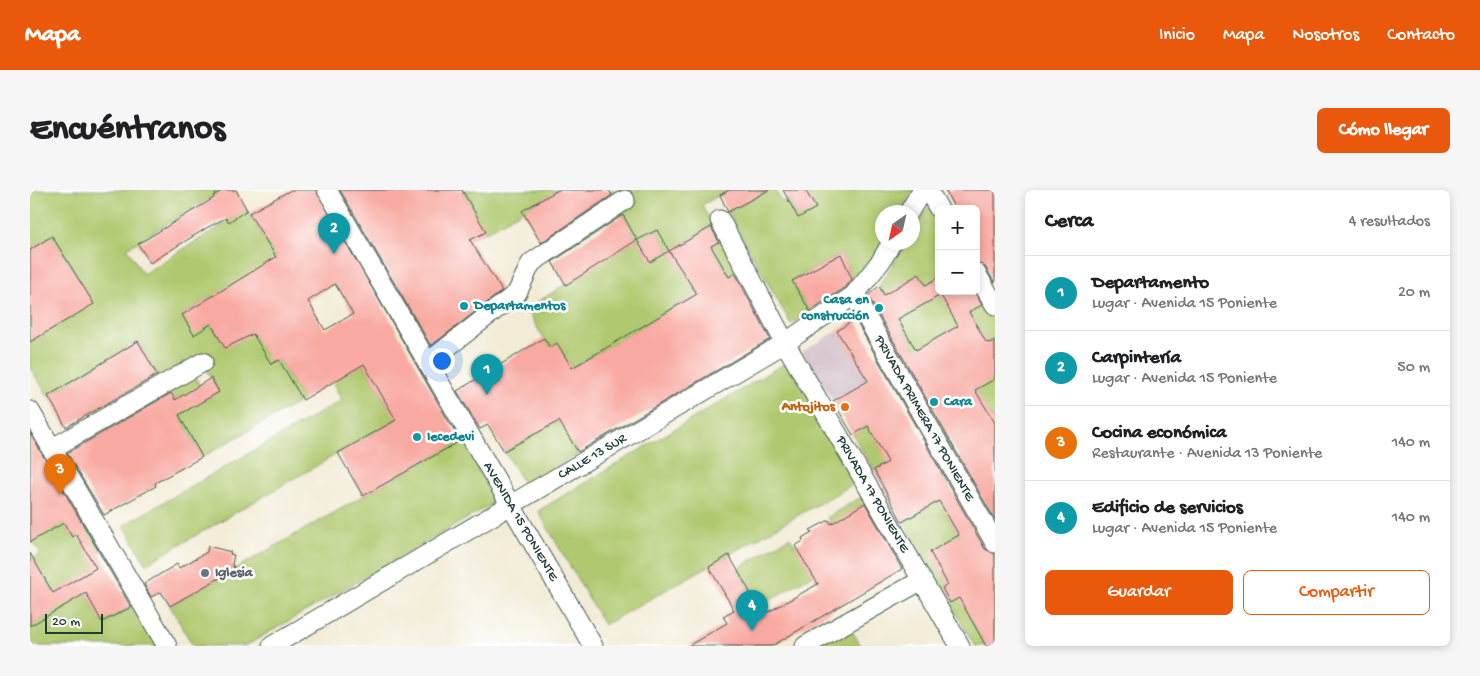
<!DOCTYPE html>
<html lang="es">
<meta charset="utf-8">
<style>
:root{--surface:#fff;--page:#f6f6f6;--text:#202124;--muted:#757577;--line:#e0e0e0;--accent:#ea580c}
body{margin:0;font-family:"Gochi Hand",sans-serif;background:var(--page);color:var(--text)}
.controls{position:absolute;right:15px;top:15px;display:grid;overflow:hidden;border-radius:8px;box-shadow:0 2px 8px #0003}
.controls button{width:45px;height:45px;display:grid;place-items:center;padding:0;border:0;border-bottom:1px solid var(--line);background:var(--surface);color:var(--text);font:25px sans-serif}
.compass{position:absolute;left:845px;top:15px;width:45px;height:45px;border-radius:50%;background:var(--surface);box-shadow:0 2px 8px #0003;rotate:214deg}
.scale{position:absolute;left:15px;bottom:12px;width:58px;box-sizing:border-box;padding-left:5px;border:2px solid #1f3d34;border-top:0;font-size:14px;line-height:18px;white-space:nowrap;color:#1f3d34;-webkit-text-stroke:4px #fff;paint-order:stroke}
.you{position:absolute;left:411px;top:170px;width:18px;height:18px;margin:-12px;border:4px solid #fff;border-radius:50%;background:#1a73e8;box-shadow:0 0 0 8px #1a73e833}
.badge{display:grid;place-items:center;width:32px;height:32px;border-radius:50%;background:var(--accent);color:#fff;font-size:16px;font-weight:700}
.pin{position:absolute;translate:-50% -41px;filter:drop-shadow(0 1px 2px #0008)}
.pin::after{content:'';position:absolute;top:26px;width:18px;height:15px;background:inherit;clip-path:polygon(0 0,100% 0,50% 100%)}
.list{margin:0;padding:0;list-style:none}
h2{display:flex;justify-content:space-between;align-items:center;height:65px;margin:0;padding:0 20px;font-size:21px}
h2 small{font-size:16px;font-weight:400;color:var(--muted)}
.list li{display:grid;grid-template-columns:32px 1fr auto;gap:15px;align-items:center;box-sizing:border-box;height:75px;padding:0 20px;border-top:1px solid var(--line)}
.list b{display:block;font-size:19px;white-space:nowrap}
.list p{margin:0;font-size:16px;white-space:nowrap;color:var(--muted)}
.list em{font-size:16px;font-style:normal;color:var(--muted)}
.actions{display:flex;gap:10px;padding:15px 20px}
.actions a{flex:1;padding:11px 0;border:1px solid var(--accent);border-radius:8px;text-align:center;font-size:18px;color:var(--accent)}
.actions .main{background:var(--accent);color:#fff}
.map{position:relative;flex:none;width:965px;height:456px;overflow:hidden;border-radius:8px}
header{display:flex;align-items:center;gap:30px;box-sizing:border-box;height:70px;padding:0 25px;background:var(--accent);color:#fff}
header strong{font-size:24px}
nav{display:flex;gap:28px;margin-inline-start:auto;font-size:18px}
.intro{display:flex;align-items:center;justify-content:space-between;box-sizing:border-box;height:120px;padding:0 30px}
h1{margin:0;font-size:35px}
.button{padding:12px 22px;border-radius:8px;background:var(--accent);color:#fff;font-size:18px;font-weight:700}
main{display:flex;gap:30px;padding:0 30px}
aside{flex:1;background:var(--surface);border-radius:8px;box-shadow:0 2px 8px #0003}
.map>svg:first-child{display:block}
</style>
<header>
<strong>Mapa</strong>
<nav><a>Inicio</a><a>Mapa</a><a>Nosotros</a><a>Contacto</a></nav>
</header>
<div class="intro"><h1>Encuéntranos</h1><a class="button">Cómo llegar</a></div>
<main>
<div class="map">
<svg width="965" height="456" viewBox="0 0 965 456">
<rect width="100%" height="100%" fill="#fff"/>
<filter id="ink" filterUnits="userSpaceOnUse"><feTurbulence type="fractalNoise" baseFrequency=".02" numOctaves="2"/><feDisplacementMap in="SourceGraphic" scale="10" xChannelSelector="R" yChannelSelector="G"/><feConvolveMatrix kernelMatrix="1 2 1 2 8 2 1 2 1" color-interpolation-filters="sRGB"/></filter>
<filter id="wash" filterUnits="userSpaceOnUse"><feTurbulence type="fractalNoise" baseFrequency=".0096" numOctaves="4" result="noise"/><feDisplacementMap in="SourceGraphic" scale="20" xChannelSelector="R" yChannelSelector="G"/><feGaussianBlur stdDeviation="1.12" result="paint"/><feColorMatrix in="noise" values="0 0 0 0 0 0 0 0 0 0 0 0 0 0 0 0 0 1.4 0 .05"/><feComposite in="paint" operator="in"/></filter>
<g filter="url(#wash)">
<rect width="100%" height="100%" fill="#f2ebd5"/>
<path fill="#d2bdc8" d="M807,141L838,191L803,211L772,162Z"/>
<path fill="#b0c96f" stroke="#688352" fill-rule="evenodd" d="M0,0H193L97,58L113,84L217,20L246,68L223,144L241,174L249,170L273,210L172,267L149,225L155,204L145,210L139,199L164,185L177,209L189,202L169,166L130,189L108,151L18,206L0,177V152L63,113L22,46L0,60ZM195,99V157L181,134L164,144L152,125Z
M432,0H528L456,42Z
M579,0H699L672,15L683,36L639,61L648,75L691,50L709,81L699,87L685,63L659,78L667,104L542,178L527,154L519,157L496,119L607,50ZM627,40L639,61L620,72L607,50Z
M739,0H745L752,12L758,9L768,28L785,18L775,0H883L871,22H852L853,52L825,95L811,64L762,91L780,121L761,134L698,22Z
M900,14L909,29V87L896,95L889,84L878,91L893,115L917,101H946V93L965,125V150L959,153L957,151L941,160L942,164L935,168L930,159L953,146L942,128L911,146L935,189L942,185L946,193L959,186L961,191L965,189V233L952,212L947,210L923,224L849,96L876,53L882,52L883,42Z
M665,157L682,185L659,200L652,187L541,250L549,264L495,296L474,261Z
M757,172L827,292L574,435L508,321Z
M334,174L366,230L116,374L94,335L312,210L302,192Z
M858,224L846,251L852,261L871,265L844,280L823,245Z
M435,248L471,309L215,456H163L140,416Z
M833,306L841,320L838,322L833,314L825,319L828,325L804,339L797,327Z
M909,311L929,345L918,395L912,398L873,331Z
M15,329L22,340L34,333L42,347L60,336L74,360L60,367L66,378L48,389L72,432L106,415L129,456H0V436L32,417L17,392L0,402V370L11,364L0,346Z
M760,347L783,385L728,416L707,379Z
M945,398L941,430L956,456H945L920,413Z
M818,434L831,456H778Z"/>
<g id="blocks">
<path fill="#f8aaa2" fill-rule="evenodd" d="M193,0H206L217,20L199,32L196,28L178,37L120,73L108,54L184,8L183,6Z
M261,0H286L430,251L333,306L308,263L366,230L334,174L273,210L249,170L241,174L223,144L195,158L181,134L164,145L152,125L246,67L219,23ZM305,94L323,124L295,140L278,111Z
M310,0H432L456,42L440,50L472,101L401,156Z
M528,0H579L582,5L511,53L492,21Z
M699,0H739L698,22L690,5Z
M753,0H775L786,18L768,28Z
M915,0H965V93L955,77L946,72V19H925Z
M593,25L607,50L536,95L522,72Z
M681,37L689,52L681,56L699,87L705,83L740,149L548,262L529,231L474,261L458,235L450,239L427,201L514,148L520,158L527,153L542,178L667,104L639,61Z
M627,40L639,61L620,72L607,50Z
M22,46L64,114L0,152V60Z
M811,64L822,89L816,97L780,121L762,91Z
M889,84L896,95L909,87V101H944L952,115L939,122L956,152L959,153L965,150V189L945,200L965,233V330L838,106L849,96L854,105ZM909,102L928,136L886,160L868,129L909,106Z
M825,129L955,359L965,364V456H956L929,408L920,413L912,398L918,395L900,362L929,345L909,311L872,332L844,280L858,272L838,236L823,245L803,211L838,191L807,141Z
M108,151L127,185L36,237L18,206Z
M181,188L189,202L149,225L172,267L125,293L126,296L74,325L37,263L141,203L145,210Z
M0,243L101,417L72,432L56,403L0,436V363L23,403L66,378L46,344L42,347L34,333L0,352Z
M835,313L872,379L742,456H658L697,433L693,426L704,420L679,377L699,365L733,425L788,394L765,356L773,351L772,348L782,342L780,340L799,330L801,334Z
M178,356L201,362L200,364L204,365L202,374L205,379L140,416L131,402L121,407L114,394L147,374L149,378L177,362Z"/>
</g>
</g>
<g filter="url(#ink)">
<use href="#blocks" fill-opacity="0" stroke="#3f574c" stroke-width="1"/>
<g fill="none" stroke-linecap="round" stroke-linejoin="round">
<defs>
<g id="street">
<path id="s1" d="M297,0L563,456"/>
<path d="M898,0L909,19"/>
<path d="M879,22L892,0"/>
<path id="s2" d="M690,30L755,153L930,456"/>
<path d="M946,83L965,115"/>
<path id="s3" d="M824,105L965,353"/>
<path d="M397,173L487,103L501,73L595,10"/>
<path d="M0,221L137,456"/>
<path d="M21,259L173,172"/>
<path id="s4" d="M242,456L755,153L824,105L851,71L862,52"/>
<path d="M775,456L892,390"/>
</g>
</defs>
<use href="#street" stroke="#3f574c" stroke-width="21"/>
<use href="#street" stroke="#fff" stroke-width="19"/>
</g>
</g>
<g fill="#0f9aa8" stroke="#fff" stroke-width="2">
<circle cx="434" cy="116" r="5"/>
<circle cx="849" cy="118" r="5"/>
<circle cx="904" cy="212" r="5"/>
<circle cx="387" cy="247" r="5"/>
</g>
<circle fill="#e8710a" stroke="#fff" stroke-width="2" cx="815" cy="217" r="5"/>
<circle fill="#6b7280" stroke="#fff" stroke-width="2" cx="175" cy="383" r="5"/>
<g text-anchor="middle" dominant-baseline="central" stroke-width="5" stroke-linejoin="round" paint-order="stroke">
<g font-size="14" font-weight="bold" fill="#0d838f" stroke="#fff" text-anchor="start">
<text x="839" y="110" text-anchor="end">Casa en<tspan x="839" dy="16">construcción</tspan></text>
<text x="444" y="116">Departamentos</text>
<text x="914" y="212">Cara</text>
<text x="397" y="247">Iecedevi</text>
</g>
<g font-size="14" font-weight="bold" fill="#c56008" stroke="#fff" text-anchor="end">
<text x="805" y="217">Antojitos</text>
</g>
<g font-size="14" fill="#1f3d34" stroke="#fff">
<text stroke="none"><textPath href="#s3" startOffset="142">PRIVADA PRIMERA 17 PONIENTE</textPath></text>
<text stroke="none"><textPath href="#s4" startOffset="372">CALLE 13 SUR</textPath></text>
<text stroke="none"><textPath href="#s2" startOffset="314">PRIVADA 17 PONIENTE</textPath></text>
<text stroke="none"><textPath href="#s1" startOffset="384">AVENIDA 15 PONIENTE</textPath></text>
</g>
<g font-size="14" font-weight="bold" fill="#5b616d" stroke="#fff" text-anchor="start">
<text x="185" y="383">Iglesia</text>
</g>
</g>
</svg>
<div class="controls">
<button>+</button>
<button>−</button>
</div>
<svg class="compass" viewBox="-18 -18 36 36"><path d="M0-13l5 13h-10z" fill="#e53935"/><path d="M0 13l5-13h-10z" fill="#757577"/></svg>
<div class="scale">20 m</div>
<div class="you"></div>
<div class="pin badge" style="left:457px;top:205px;background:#0f9aa8">1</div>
<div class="pin badge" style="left:304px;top:64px;background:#0f9aa8">2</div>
<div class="pin badge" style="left:30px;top:305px;background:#e8710a">3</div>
<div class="pin badge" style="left:722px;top:441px;background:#0f9aa8">4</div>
</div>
<aside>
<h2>Cerca<small>4 resultados</small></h2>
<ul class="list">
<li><span class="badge" style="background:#0f9aa8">1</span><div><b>Departamento</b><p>Lugar · Avenida 15 Poniente</p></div><em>20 m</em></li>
<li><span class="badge" style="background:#0f9aa8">2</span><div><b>Carpintería</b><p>Lugar · Avenida 15 Poniente</p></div><em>50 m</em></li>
<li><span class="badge" style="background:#e8710a">3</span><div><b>Cocina económica</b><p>Restaurante · Avenida 13 Poniente</p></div><em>140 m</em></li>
<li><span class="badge" style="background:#0f9aa8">4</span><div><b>Edificio de servicios</b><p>Lugar · Avenida 15 Poniente</p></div><em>140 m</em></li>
</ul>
<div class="actions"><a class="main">Guardar</a><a>Compartir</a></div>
</aside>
</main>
